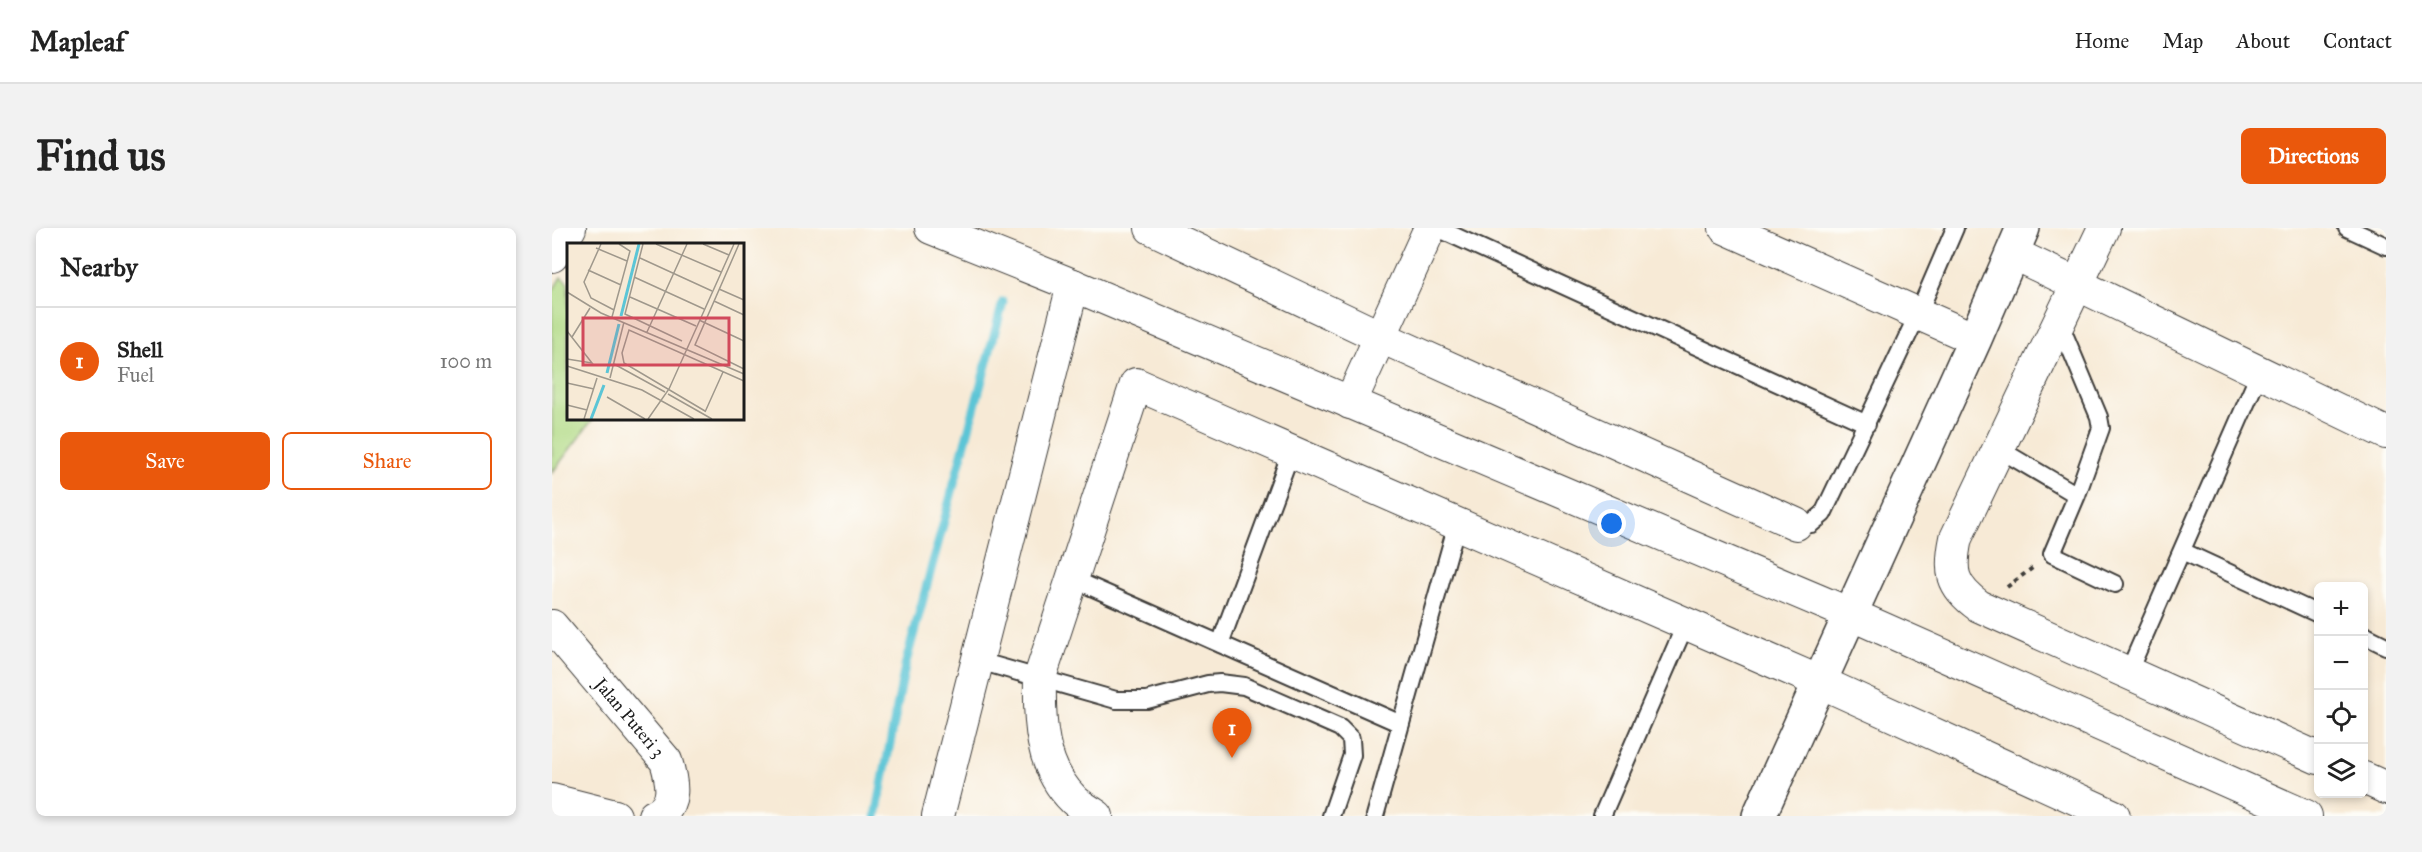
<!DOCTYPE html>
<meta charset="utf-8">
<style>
:root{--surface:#fff;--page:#f2f2f2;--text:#222;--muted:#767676;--line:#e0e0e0;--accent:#ea580c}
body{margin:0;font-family:"IM FELL Great Primer",serif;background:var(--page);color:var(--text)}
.controls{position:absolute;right:18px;bottom:18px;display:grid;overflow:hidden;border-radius:9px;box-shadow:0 3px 9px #0003}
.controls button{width:54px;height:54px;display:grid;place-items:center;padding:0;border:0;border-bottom:2px solid var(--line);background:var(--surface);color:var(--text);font:30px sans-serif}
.you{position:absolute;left:1060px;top:296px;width:21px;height:21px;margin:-15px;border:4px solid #fff;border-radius:50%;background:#1a73e8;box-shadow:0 0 0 9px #1a73e833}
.badge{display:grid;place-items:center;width:39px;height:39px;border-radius:50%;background:var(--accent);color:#fff;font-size:20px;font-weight:700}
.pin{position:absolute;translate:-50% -50px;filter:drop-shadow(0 2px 3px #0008)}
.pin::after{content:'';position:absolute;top:32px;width:21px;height:18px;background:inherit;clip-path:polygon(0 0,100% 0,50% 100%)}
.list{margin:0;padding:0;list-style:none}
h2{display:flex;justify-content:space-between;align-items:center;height:78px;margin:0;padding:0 24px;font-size:26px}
h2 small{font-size:20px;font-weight:400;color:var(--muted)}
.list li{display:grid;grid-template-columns:39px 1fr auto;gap:18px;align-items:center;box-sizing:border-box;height:108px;padding:0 24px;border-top:2px solid var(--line)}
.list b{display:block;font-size:22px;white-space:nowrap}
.list p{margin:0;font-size:20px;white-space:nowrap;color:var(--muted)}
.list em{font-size:20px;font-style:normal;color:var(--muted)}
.actions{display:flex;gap:12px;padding:18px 24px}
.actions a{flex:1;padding:14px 0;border:2px solid var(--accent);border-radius:9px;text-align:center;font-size:21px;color:var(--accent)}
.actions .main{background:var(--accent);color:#fff}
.icon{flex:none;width:33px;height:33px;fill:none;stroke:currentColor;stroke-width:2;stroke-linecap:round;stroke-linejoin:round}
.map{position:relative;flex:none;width:1834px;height:588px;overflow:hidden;border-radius:9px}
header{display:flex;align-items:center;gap:36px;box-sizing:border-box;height:84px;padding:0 30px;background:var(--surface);border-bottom:2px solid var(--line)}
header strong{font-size:28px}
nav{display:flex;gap:33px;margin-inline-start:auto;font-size:21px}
.intro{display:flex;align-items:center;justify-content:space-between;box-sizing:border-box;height:144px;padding:0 36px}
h1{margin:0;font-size:42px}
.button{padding:15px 27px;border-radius:9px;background:var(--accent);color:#fff;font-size:21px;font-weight:700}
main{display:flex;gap:36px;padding:0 36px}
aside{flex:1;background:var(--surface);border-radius:9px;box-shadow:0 3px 9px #0003}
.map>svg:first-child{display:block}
</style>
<header>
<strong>Mapleaf</strong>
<nav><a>Home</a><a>Map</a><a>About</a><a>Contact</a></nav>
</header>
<div class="intro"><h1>Find us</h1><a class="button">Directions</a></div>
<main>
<aside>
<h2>Nearby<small></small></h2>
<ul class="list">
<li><span class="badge">1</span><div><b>Shell</b><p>Fuel</p></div><em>100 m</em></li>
</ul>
<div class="actions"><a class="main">Save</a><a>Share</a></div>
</aside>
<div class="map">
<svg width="1834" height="588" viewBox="0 0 1834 588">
<rect width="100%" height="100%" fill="#fdfcf7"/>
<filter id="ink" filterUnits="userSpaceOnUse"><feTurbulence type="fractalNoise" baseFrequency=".0167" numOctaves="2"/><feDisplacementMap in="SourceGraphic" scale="12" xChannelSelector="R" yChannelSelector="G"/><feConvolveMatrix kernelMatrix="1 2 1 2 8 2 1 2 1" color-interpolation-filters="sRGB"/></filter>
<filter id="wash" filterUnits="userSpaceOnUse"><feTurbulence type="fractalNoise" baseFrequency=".008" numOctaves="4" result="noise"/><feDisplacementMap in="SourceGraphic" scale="24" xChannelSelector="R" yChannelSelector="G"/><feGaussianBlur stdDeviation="1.35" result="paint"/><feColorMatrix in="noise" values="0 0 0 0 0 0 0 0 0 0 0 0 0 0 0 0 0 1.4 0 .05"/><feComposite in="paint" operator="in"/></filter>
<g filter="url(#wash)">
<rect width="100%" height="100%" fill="#f7ead6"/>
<path fill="#b1da85" stroke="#667b50" stroke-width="1.5" d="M9,49L16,55V190L41,191L0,245V64Z"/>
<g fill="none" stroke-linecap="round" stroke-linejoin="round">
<path stroke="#5bc5d6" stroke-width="9" d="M324,588L353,438L451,74"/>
</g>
</g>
<g filter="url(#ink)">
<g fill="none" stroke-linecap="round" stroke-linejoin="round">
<defs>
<path id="service" d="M885,0L1315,196
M1795,0L1834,18
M1508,96L1547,189L1549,200L1525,267L1500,326L1563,356
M1447,221L1525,267
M1244,296H1259L1271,286L1366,86L1403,0
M1630,323L1766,386
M519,350L849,496
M1812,407L1834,418
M668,416L739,224
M427,433L564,472H595L656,456L668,455L692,458L788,500L799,511L800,527L779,588
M1576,445L1708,144
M823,588L905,296
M1050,588L1134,395"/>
<g id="minor">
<path d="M379,0L521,57L1298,386L1754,588"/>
<path d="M599,0L829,109L1244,296"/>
<path d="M1173,0L1423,111"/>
<path d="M1552,0L1404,310C1397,343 1399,358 1427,378L1766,530"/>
<path d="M1460,25L1834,205"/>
<path d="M0,28L18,0"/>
<path d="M798,175L878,0"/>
<path id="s1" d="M0,398L114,533C120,553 126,578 102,588"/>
<path d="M1812,550L1834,560"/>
<path d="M0,572L63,588"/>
<path d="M386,588L521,57"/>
<path d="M545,588C538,583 528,578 522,572C488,539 487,492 488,449L584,156L1268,454L1562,588"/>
</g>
<path id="tertiary" d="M1207,588L1423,111L1471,0"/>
</defs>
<use href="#service" stroke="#3d3b38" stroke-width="20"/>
<use href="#minor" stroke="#3d3b38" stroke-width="34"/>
<use href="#tertiary" stroke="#3d3b38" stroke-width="36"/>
<path stroke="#3d3b38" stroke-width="4" stroke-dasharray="4.5 4.5" stroke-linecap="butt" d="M1455,359L1483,338"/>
<use href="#service" stroke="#fff" stroke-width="16"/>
<use href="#minor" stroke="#fff" stroke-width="32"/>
<use href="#tertiary" stroke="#fff" stroke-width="33"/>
</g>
</g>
<g text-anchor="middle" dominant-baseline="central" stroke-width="5" stroke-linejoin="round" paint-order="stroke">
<g font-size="18" fill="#1c1c1c" stroke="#fdfcf7">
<text stroke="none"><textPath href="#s1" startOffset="120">Jalan Puteri 3</textPath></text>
</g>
</g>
<g transform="translate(15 15)">
<rect width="177" height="177" fill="#f7ead6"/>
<path fill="none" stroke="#5bc5d6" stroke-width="3" d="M54,73L72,1M40,130L52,81M24,176L37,142"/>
<path fill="none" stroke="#9f988c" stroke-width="1.5" d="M34,1L17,39L24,55L47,67M76,1L58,71L115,98M89,1L154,29M136,1L162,12M172,1L128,102L177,126M29,5L60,18M73,15L145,48M21,27L54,42M67,34L137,66M152,46L177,57M0,49L34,70L177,131M63,54L129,83M147,58L177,72M45,74L63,8L52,1M132,77L177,98M0,88L25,120L0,116M80,89L120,1M5,94L23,65M47,121L98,149M0,123L75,147L127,176M43,135L57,79M0,140L27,146M101,151L145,176M40,154L78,176M0,162L20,167M138,168L57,120L55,110L62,87L177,138M138,169L156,129M17,176L30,135M81,176L102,146L167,1"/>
<path fill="#d1495b" fill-opacity="0.15" stroke="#d1495b" stroke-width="3" d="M16,75H162V122H16Z"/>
<rect width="177" height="177" fill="none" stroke="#1c1c1c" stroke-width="3"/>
</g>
</svg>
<div class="controls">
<button>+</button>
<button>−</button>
<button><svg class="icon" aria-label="locate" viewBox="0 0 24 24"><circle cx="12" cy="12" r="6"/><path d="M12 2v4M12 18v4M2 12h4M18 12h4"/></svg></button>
<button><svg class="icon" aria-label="layers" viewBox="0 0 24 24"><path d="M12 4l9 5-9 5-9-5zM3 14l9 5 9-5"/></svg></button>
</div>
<div class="you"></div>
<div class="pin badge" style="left:680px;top:530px">1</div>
</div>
</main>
